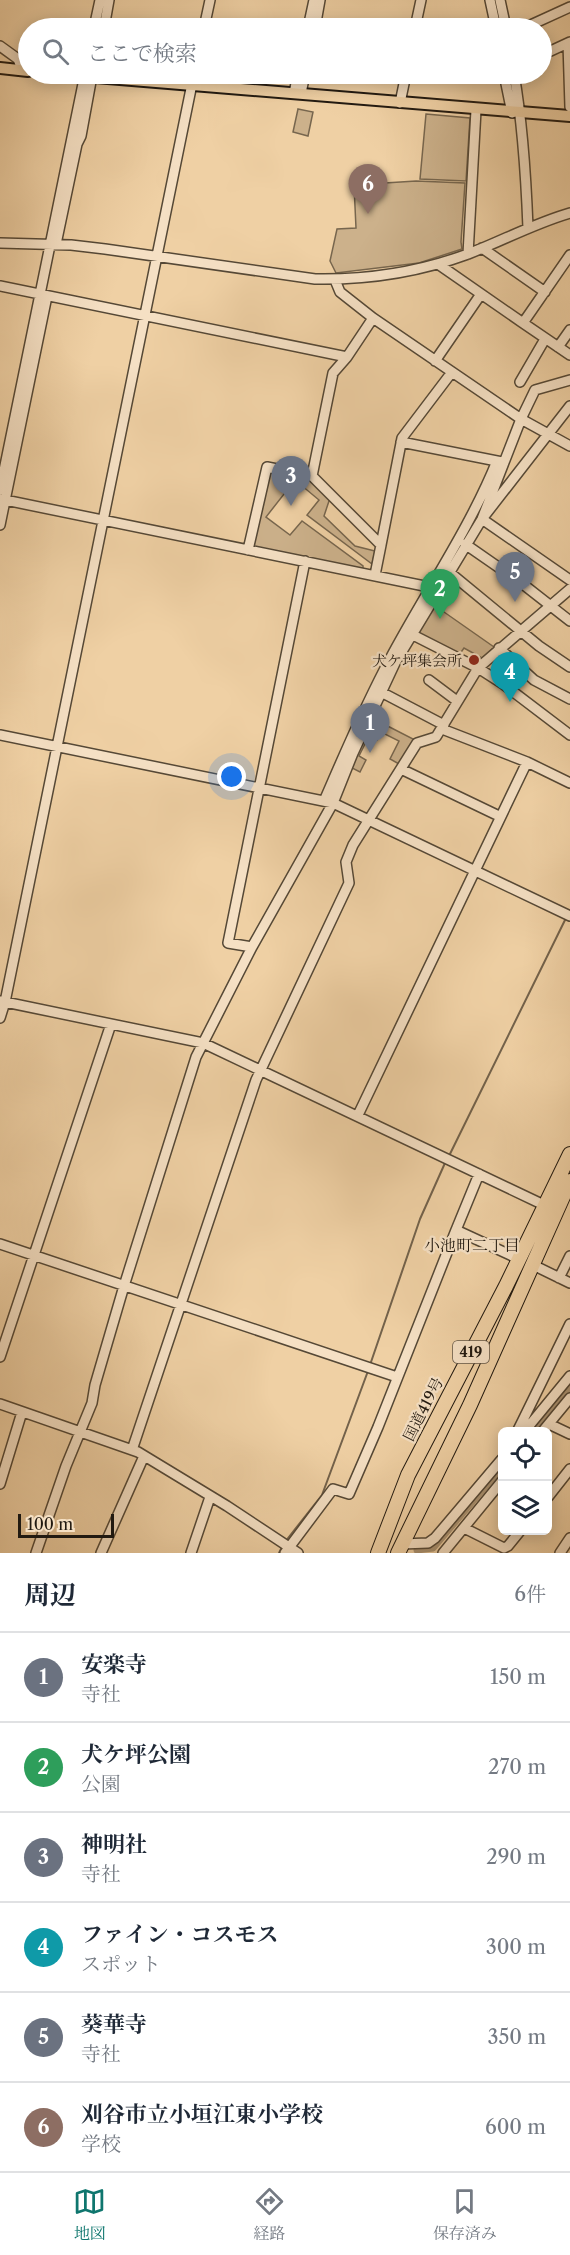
<!DOCTYPE html>
<html lang="ja">
<meta charset="utf-8">
<style>
:root{--surface:#fff;--page:#f6f6f7;--text:#1f2937;--muted:#747a83;--line:#e0e1e3;--accent:#0f766e}
body{margin:0;font-family:"Libre Caslon Text","Noto Serif JP",serif;background:var(--page);color:var(--text)}
.controls{position:absolute;right:18px;bottom:18px;display:grid;overflow:hidden;border-radius:9px;box-shadow:0 3px 15px #0003}
.controls button{width:54px;height:54px;display:grid;place-items:center;padding:0;border:0;border-bottom:2px solid var(--line);background:var(--surface);color:var(--text);font:30px sans-serif}
.scale{position:absolute;left:18px;bottom:15px;width:96px;box-sizing:border-box;padding-left:6px;border:3px solid #221a11;border-top:0;font-size:16px;line-height:21px;white-space:nowrap;color:#221a11;-webkit-text-stroke:4px #f5e0c4;paint-order:stroke}
.you{position:absolute;left:232px;top:777px;width:21px;height:21px;margin:-15px;border:4px solid #fff;border-radius:50%;background:#1a73e8;box-shadow:0 0 0 9px #1a73e833}
.badge{display:grid;place-items:center;width:39px;height:39px;border-radius:50%;background:var(--accent);color:#fff;font-size:20px;font-weight:700}
.pin{position:absolute;translate:-50% -50px;filter:drop-shadow(0 2px 3px #0008)}
.pin::after{content:'';position:absolute;top:32px;width:21px;height:18px;background:inherit;clip-path:polygon(0 0,100% 0,50% 100%)}
.list{margin:0;padding:0;list-style:none}
h2{display:flex;justify-content:space-between;align-items:center;height:78px;margin:0;padding:0 24px;font-size:26px}
h2 small{font-size:20px;font-weight:400;color:var(--muted)}
.list li{display:grid;grid-template-columns:39px 1fr auto;gap:18px;align-items:center;box-sizing:border-box;height:90px;padding:0 24px;border-top:2px solid var(--line)}
.list b{display:block;font-size:22px;white-space:nowrap}
.list p{margin:0;font-size:20px;white-space:nowrap;color:var(--muted)}
.list em{font-size:20px;font-style:normal;color:var(--muted)}
.icon{flex:none;width:33px;height:33px;fill:none;stroke:currentColor;stroke-width:2;stroke-linecap:round;stroke-linejoin:round}
.map{position:relative;flex:none;width:570px;height:1553px;overflow:hidden}
.search{position:absolute;background:var(--surface);box-shadow:0 3px 15px #0003;left:18px;right:18px;top:18px;height:66px;display:flex;align-items:center;gap:15px;box-sizing:border-box;padding:0 21px;border-radius:33px;color:var(--muted);font-size:22px}
.sheet{height:618px;background:var(--surface)}
nav{display:flex;justify-content:space-around;align-items:center;box-sizing:border-box;height:84px;border-top:2px solid var(--line);background:var(--surface);font-size:16px;color:var(--muted)}
nav a{display:grid;justify-items:center;gap:3px}
nav .on{color:var(--accent)}
.map>svg:first-child{display:block}
</style>
<div class="map">
<svg width="570" height="1553" viewBox="0 0 570 1553">
<rect width="100%" height="100%" fill="#efd0a4"/>
<filter id="stains"><feTurbulence type="fractalNoise" baseFrequency=".00333" numOctaves="4"/><feColorMatrix values="0 0 0 0 .2 0 0 0 0 .09 0 0 0 0 .02 0 0 0 .5 -.17"/></filter>
<radialGradient id="worn" r=".72"><stop offset=".6" stop-color="#630" stop-opacity="0"/><stop offset="1" stop-color="#630" stop-opacity=".3"/></radialGradient>
<path fill="#ccb18b" stroke="#77664e" stroke-width="1.5" d="M298,109L313,112L308,136L293,132Z
M426,114L470,118L466,181L420,179Z
M416,181L465,183L461,242L462,249L419,263L336,273L330,261L337,229L356,228L354,185Z
M268,470L311,479L330,498L324,516L355,546L375,551L372,564L307,515L319,500L295,480L266,517L290,535L302,521L363,566V570L252,547Z
M434,605L494,647L482,658L464,648L459,655L418,634Z
M372,718L415,740L399,764L390,759L399,741L381,732L377,740L374,739L371,745L366,742L359,756L366,760L360,772L352,768Z"/>
<g fill="none" stroke-linecap="round" stroke-linejoin="round">
<path stroke="#73624b" stroke-width="2" d="M448,1158L566,918
M370,1365L420,1219L445,1163
M285,1542L322,1495L368,1371
M279,1553L282,1547"/>
<path stroke="#a99272" stroke-width="7" d="M532,1432L570,1387
M417,1550L433,1548L502,1467"/>
<defs>
<path id="minor" d="M490,0L496,28
M500,0L506,28
M94,28L100,0
M104,28L109,0
M204,28L210,0
M308,28L314,0
M315,28L320,0
M415,28L421,0
M524,28L570,7
M568,43L570,107
M0,46L18,59L22,70
M542,55L570,42
M504,74L512,113
M514,74C523,125 526,176 528,228
M294,93L298,74
M301,93L305,74
M400,103L406,74
M0,243L71,245L105,249L315,279C367,280 419,272 468,254C502,241 535,223 570,213
M56,244L77,144L81,136L92,76
M482,248L545,292
M468,254L476,110
M438,264L523,323L570,255
M335,280L340,292L373,318L521,419L570,446
M0,286L347,357L373,318
M523,323L570,355
M558,347L570,330
M347,357L333,373L312,476L381,545L375,575
M435,361L481,294
M520,382L545,339
M570,406L482,519L570,580
M401,442L502,462
M0,490L85,74
M0,499L439,589
M0,525L47,296
M465,544L524,585L570,621
M381,545L402,438L452,372
M248,550L267,467L312,476
M449,572L539,646L570,667
M413,635L478,668L503,684L570,735
M499,648L534,680L570,699
M429,680L457,701
M381,692L444,725
M442,729L527,762L570,783
M0,735L333,803L570,916
M401,769L499,816
M324,801C345,753 365,705 390,659C425,593 469,530 497,461
M252,947L228,943L305,561
M0,1001L203,1043L546,1206
M0,1018L5,1002L194,74
M358,1115L527,762
M456,1230L479,1174
M0,1244L397,1377
M531,1264L570,1283
M559,1278L570,1256
M0,1357L111,1024
M0,1404L138,1452L227,1506L298,1553
M549,1424L570,1434
M529,1426L523,1420L570,1324
M517,1432L523,1420
M524,1432L570,1376
M542,1432L570,1398
M132,1450L256,1080L349,883L346,862L353,845L417,743L436,737L478,668L570,589
M0,1484L22,1412
M548,1497L570,1469
M464,1528L504,1548L508,1546L521,1530
M402,1544L428,1543L435,1538L502,1459
M36,1553L66,1466L92,1403L95,1385L124,1286L196,1057L252,947L333,803L353,753L395,663L482,519L521,419L535,390L570,380
M101,1553L144,1456
M191,1553L210,1497
M285,1553L333,1489L349,1494L378,1427L456,1230L519,1259
M443,1553L502,1481
M560,1553L570,1538"/>
<path id="major" d="M0,68L28,71
M59,74L570,116"/>
<path id="highway" d="M378,1553L408,1475L506,1286L570,1154
M398,1553L470,1405L570,1181"/>
</defs>
<use href="#minor" stroke="#554836" stroke-width="12"/>
<use href="#major" stroke="#221a11" stroke-width="14"/>
<use href="#highway" stroke="#221a11" stroke-width="16"/>
<use href="#minor" stroke="#f5e0c4" stroke-width="9"/>
<use href="#major" stroke="#efd0a4" stroke-width="10"/>
<use href="#highway" stroke="#efd0a4" stroke-width="14"/>
</g>
<circle fill="#8f2418" stroke="#f5e0c4" stroke-width="2" cx="474" cy="660" r="6"/>
<g text-anchor="middle" dominant-baseline="central" stroke-width="4.5" stroke-linejoin="round" paint-order="stroke">
<rect fill="#f5e0c4" stroke="#615547" stroke-width="1.5" x="453" y="1341" width="36" height="22" rx="4.5"/>
<g font-size="14" font-weight="bold" fill="#221a11">
<text x="471" y="1352">419</text>
</g>
<g font-size="15" fill="#221a11" stroke="#f5e0c4" text-anchor="end">
<text x="462" y="660">犬ケ坪集会所</text>
</g>
<g font-size="15" fill="#221a11" stroke="#f5e0c4">
<text transform="translate(423 1409) rotate(-63)">国道419号</text>
</g>
<g font-size="16" fill="#221a11" stroke="#f5e0c4">
<text x="472" y="1245">小池町二丁目</text>
</g>
</g>
<rect width="100%" height="100%" filter="url(#stains)"/>
<rect width="100%" height="100%" fill="url(#worn)"/>
</svg>
<div class="controls">
<button><svg class="icon" aria-label="locate" viewBox="0 0 24 24"><circle cx="12" cy="12" r="6"/><path d="M12 2v4M12 18v4M2 12h4M18 12h4"/></svg></button>
<button><svg class="icon" aria-label="layers" viewBox="0 0 24 24"><path d="M12 4l9 5-9 5-9-5zM3 14l9 5 9-5"/></svg></button>
</div>
<div class="scale">100 m</div>
<div class="you"></div>
<div class="pin badge" style="left:370px;top:753px;background:#6b7280">1</div>
<div class="pin badge" style="left:440px;top:619px;background:#2e9e5b">2</div>
<div class="pin badge" style="left:291px;top:506px;background:#6b7280">3</div>
<div class="pin badge" style="left:510px;top:702px;background:#0f9aa8">4</div>
<div class="pin badge" style="left:515px;top:602px;background:#6b7280">5</div>
<div class="pin badge" style="left:368px;top:214px;background:#8d6e63">6</div>
<div class="search"><svg class="icon" aria-label="search" viewBox="0 0 24 24"><circle cx="10" cy="10" r="6"/><path d="M15 15l6 6"/></svg>ここで検索</div>
</div>
<section class="sheet">
<h2>周辺<small>6件</small></h2>
<ul class="list">
<li><span class="badge" style="background:#6b7280">1</span><div><b>安楽寺</b><p>寺社</p></div><em>150 m</em></li>
<li><span class="badge" style="background:#2e9e5b">2</span><div><b>犬ケ坪公園</b><p>公園</p></div><em>270 m</em></li>
<li><span class="badge" style="background:#6b7280">3</span><div><b>神明社</b><p>寺社</p></div><em>290 m</em></li>
<li><span class="badge" style="background:#0f9aa8">4</span><div><b>ファイン・コスモス</b><p>スポット</p></div><em>300 m</em></li>
<li><span class="badge" style="background:#6b7280">5</span><div><b>葵華寺</b><p>寺社</p></div><em>350 m</em></li>
<li><span class="badge" style="background:#8d6e63">6</span><div><b>刈谷市立小垣江東小学校</b><p>学校</p></div><em>600 m</em></li>
</ul>
</section>
<nav>
<a class="on"><svg class="icon" aria-label="map" viewBox="0 0 24 24"><path d="M3 6l6-2 6 2 6-2v14l-6 2-6-2-6 2zM9 4v14M15 6v14"/></svg>地図</a>
<a><svg class="icon" aria-label="directions" viewBox="0 0 24 24"><path d="M12 3l9 9-9 9-9-9zM9 14v-3h6M13 9l2 2-2 2"/></svg>経路</a>
<a><svg class="icon" aria-label="saved" viewBox="0 0 24 24"><path d="M7 4h10v16l-5-4-5 4z"/></svg>保存済み</a>
</nav>
